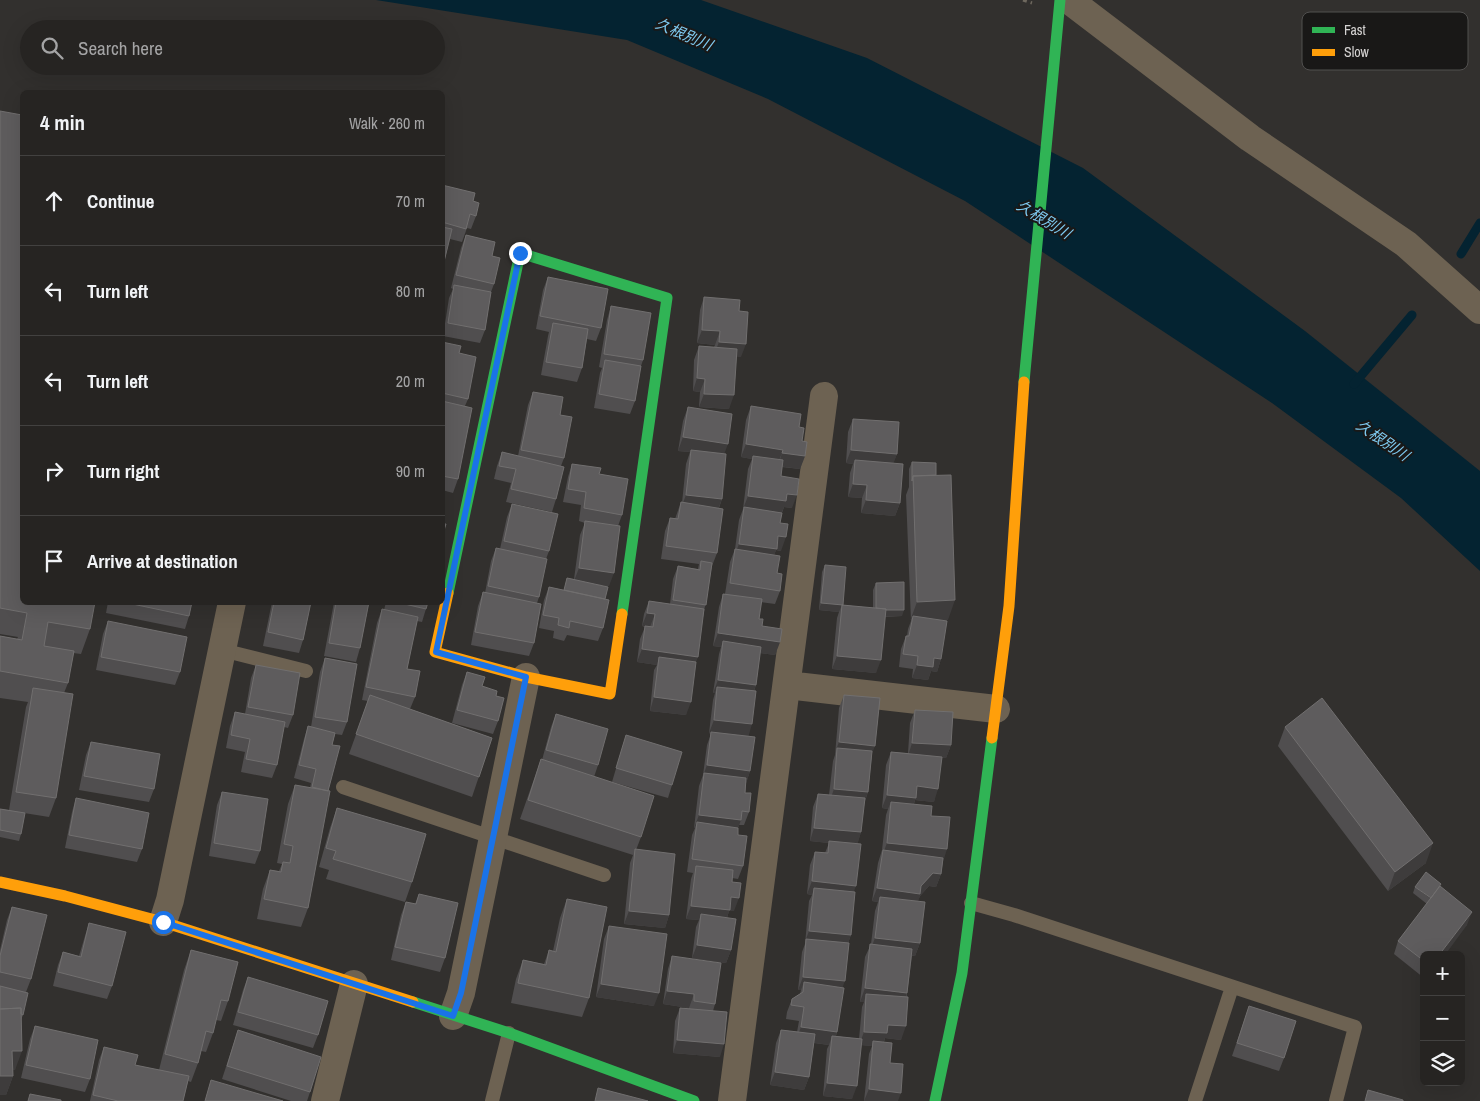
<!DOCTYPE html>
<meta charset="utf-8">
<style>
:root{--surface:#262422;--page:#2e2c2a;--text:#f1f3f6;--muted:#a4a4a5;--line:#424140}
body{margin:0;font-family:"Archivo Narrow","Noto Sans JP",sans-serif;background:var(--page);color:var(--text)}
.controls{position:absolute;right:15px;bottom:15px;display:grid;overflow:hidden;border-radius:8px;box-shadow:0 5px 20px #0002}
.controls button{width:45px;height:45px;display:grid;place-items:center;padding:0;border:0;border-bottom:1px solid var(--line);background:var(--surface);color:var(--text);font:25px sans-serif}
.stop{position:absolute;width:15px;height:15px;margin:-11px;border:4px solid #1a73e8;border-radius:50%;background:#fff}
.stop.end{background:#1a73e8;border-color:#fff;box-shadow:0 1px 5px #0008}
.list{margin:0;padding:0;list-style:none}
h2{display:flex;justify-content:space-between;align-items:center;height:65px;margin:0;padding:0 20px;font-size:21px}
h2 small{font-size:16px;font-weight:400;color:var(--muted)}
.list li{display:grid;grid-template-columns:32px 1fr auto;gap:15px;align-items:center;box-sizing:border-box;height:90px;padding:0 20px;border-top:1px solid var(--line)}
.list b{display:block;font-size:19px;white-space:nowrap}
.list em{font-size:16px;font-style:normal;color:var(--muted)}
.icon{flex:none;width:28px;height:28px;fill:none;stroke:currentColor;stroke-width:2;stroke-linecap:round;stroke-linejoin:round}
.map{position:relative;flex:none;width:1480px;height:1101px;overflow:hidden}
.search{position:absolute;background:var(--surface);box-shadow:0 5px 20px #0002;left:20px;top:20px;width:425px;height:55px;display:flex;align-items:center;gap:12px;box-sizing:border-box;padding:0 18px;border-radius:28px;color:var(--muted);font-size:19px}
.panel{position:absolute;background:var(--surface);box-shadow:0 5px 20px #0002;left:20px;top:90px;width:425px;height:515px;border-radius:8px}
.map>svg:first-child{display:block}
</style>
<div class="map">
<svg width="1480" height="1101" viewBox="0 0 1480 1101">
<rect width="100%" height="100%" fill="#32302e"/>
<path fill="#042331" d="M376,0H701L867,58L1083,168L1305,331L1480,471V571L1401,498L1272,403L965,201L768,99L627,40Z"/>
<g fill="none" stroke-linecap="round" stroke-linejoin="round">
<path stroke="#042331" stroke-width="9" d="M1461,254L1480,223
M1354,384L1412,315"/>
<path stroke="#6e685e" stroke-width="3" stroke-dasharray="4 4" stroke-linecap="butt" d="M1023,0L1032,3"/>
<path stroke="#6d6252" stroke-width="14" d="M222,650L306,671
M343,787L604,875
M971,903L1014,915L1355,1027L1336,1101
M492,1101L509,1033
M1195,1101L1232,987"/>
<path stroke="#6d6252" stroke-width="28" d="M1069,0L1250,138L1406,244L1480,310
M787,685L996,709
M163,922L170,900L232,602
M453,1016L461,993L526,677
M325,1101L354,984
M732,1101L824,396"/>
<path stroke="#30b455" stroke-width="11" d="M520,253L667,298L622,614
M1024,382L1060,0
M448,593L520,253
M413,1002L509,1033L694,1101
M935,1101L962,973L992,738"/>
<path stroke="#ff9f0a" stroke-width="11" d="M448,593L435,652L526,677L610,694L622,614
M992,738L1009,606L1024,382
M0,882L65,896L163,922L413,1002"/>
</g>
<path fill="#504e4f" d="M0,111L90,629L81,654L73,653L68,683L64,693L56,798L49,817L24,813L21,834L19,841L0,837V809L9,810L26,707L28,702L0,698V636L17,639L18,637L0,634Z
M442,185L473,201L476,216L471,229L467,228L462,242L450,239L442,270Z
M466,235L492,256L494,284L491,292L485,330L480,343L443,336L449,298L453,289L451,288L461,248Z
M548,277L601,328L596,341L587,339L582,368L577,382L541,375L548,336L549,332L536,329L543,290Z
M704,297L739,311L741,357L736,356L729,409L699,407L700,392L693,391L694,360L699,346L714,347L715,345L697,343L700,310Z
M611,306L643,360L640,369L635,401L630,414L594,408L600,373L602,368L599,367L607,320Z
M442,342L459,353L468,399L465,406L458,479L453,493L442,490Z
M533,392L560,415L564,458L561,466L556,499L552,512L506,502L511,483L494,479L497,466L502,452L518,456L528,405Z
M751,406L799,427L805,456L800,469L782,467L781,476L792,508L784,507L782,513L780,523L781,551L776,550L774,555L780,591L775,604L761,602L759,619L762,626L780,642L775,655L760,653L756,685L754,691L748,736L750,771L746,783L745,793L749,812L744,825H739L738,828V835L743,866L738,879L732,878L734,911H729L727,918L731,950L726,963L692,958L696,927L699,920L686,919L691,879L693,873L687,872L692,835L695,828H694L699,786L703,775L707,745L711,734L709,733L713,700L715,693H713L719,654L721,647L713,646L719,607L723,594H725L730,562L735,549L739,520L743,509L748,469L752,459L741,457L746,420Z
M688,407L724,454L722,499L719,508L717,553L712,566L686,715L650,711L654,670L657,665L637,662L640,639L645,627L642,626L644,614L649,601L670,604L673,579L678,566L698,569L699,564L661,559L665,531L670,518L675,519L681,502L682,503L686,464L690,452L678,451L683,421Z
M853,419L897,454L893,463L900,503L895,516L861,513L862,498L848,497L850,473L853,464L846,463L848,432Z
M912,462L936,475L948,620H939L941,659L937,672L931,671L928,680L912,678L913,669L899,667L901,649L906,636H907L908,629L911,621L906,495L909,487V469Z
M572,464L599,474L622,515L618,526L609,586L593,584L605,599L603,628L598,641L567,635L564,641L553,638L554,631L539,628L544,600L549,587L564,590L567,578L574,579L580,535L585,523L579,521L581,505L563,502L568,477Z
M512,504L549,551L546,559L539,597L537,603L534,643L529,656L471,645L478,606L483,592L485,593L491,561L496,548L500,549L507,517Z
M825,565L843,605L873,608V590L876,583L902,616L885,617L876,673L832,669L837,618L839,612L819,610L822,572Z
M108,602H192L189,616L185,629L106,613Z
M272,602H311L303,640L299,653L263,646Z
M334,602H369L360,648L356,662L324,656Z
M386,602H428L422,622L417,621L407,669L415,697L410,709L492,738L472,797L349,754L368,701L362,700L377,623L382,609L384,610Z
M108,621L180,672L175,685L96,670L103,634Z
M325,658L347,722L342,735L335,734L332,745L328,791L308,908L301,927L257,919L263,889L270,870L279,871L282,864L277,863L288,804L295,785L310,788L311,783L294,778L304,739L308,726L311,727L320,672Z
M256,665L293,715L288,728L284,727L277,765L272,778L241,772L245,752L226,748L230,726L235,712L245,714L251,678Z
M467,672L482,686L496,696L498,721L493,734L452,723L462,685Z
M844,695L872,755L868,792L864,804L861,832L857,844L851,935L848,943L837,1032L836,1036L859,1039L862,1007L864,1002H860L865,957L871,944L875,911L878,902L872,901L878,863L882,850L886,815L888,809L882,808L886,765L891,752L908,753L910,723L915,710L951,745L946,758H942L934,802L915,800L914,804L931,816L943,862L941,874L936,887L929,886L920,896L917,902L920,943L915,956H912L901,1040L885,1038L884,1042L890,1063L898,1101H864L869,1054L872,1046L861,1045L852,1099L823,1096L827,1049L829,1045L814,1043L809,1077L804,1090L770,1085L776,1043L781,1030L797,1032L799,1021L786,1019L787,1012L792,999L800,994L801,990H798L802,952L805,944L809,901L812,895L807,894L810,865L815,852L825,853L829,843L810,841L813,807L818,794L829,795L833,761L835,755L839,708Z
M556,714L598,765L594,777L641,837L636,850L669,915L665,928L624,924L630,863L633,855L520,819L541,759L542,760L551,727Z
M1285,727L1426,863L1388,891L1278,746Z
M626,735L672,785L668,798L612,782Z
M91,742L154,789L149,802L79,790L86,755Z
M222,792L260,851L255,864L209,856L217,805Z
M76,798L142,849L137,862L65,848L72,812Z
M337,808L412,882L405,902L326,879L329,870L319,867L330,828Z
M1415,887L1467,925L1424,955V978L1394,954L1398,941L1427,904L1413,893Z
M419,894L445,958L440,972L391,960L401,915L406,902L415,904Z
M567,899L589,998L582,1017L511,1003L516,979L523,960L544,964L549,950L553,951L560,918Z
M12,907L31,979L26,992L23,1015L21,1020L15,1070H13V1076L6,1095H0V950L7,920Z
M89,923L112,986L107,999L53,986L58,965L63,952L79,956L85,936Z
M609,926L654,1006L596,997L604,939Z
M191,950L228,1001L221,1021L216,1020L213,1033L206,1052L201,1051L198,1063L191,1082L188,1081L183,1101H90L99,1060L104,1047L135,1065L159,1070L184,970Z
M672,956L715,1004L713,1011L720,1057L673,1053L675,1021L680,1008L689,1009V1008L663,1004L668,969Z
M248,977L318,1035L313,1048L233,1025L243,990Z
M1249,1006L1284,1058L1279,1071L1232,1056Z
M35,1026L90,1079L85,1092L21,1078L30,1039Z
M238,1030L310,1092L307,1101H291L222,1079Z"/>
<path fill="#3e3c3c" d="M702,330L720,331L715,345L697,343Z
M719,342L746,344L741,357L714,355Z
M697,378L705,379L700,392L693,391Z
M704,394L734,395L729,409L699,407Z
M683,437L728,444L723,457L691,450V452L678,451Z
M746,444L783,450L778,463L753,456L752,459L741,457Z
M851,450L897,454L892,467L855,460L853,464L846,463Z
M782,453L805,456L800,469L778,466Z
M853,484L867,485L862,498L848,497Z
M787,494L797,495L792,508L784,507L781,514L743,509L748,496Z
M686,495L722,499L717,512L681,508Z
M866,500L900,503L895,516L861,513Z
M778,536L786,537L781,551L776,550L772,562L734,557L739,544Z
M579,568L614,573L609,586L574,581Z
M955,600L948,620L912,621L913,616L910,621L917,602Z
M821,603L842,605L839,612L819,610Z
M876,610H904L902,616L873,617Z
M647,613L655,614L650,627L642,626Z
M718,633L780,642L775,655L723,648V641L721,647L713,646Z
M642,649L698,657L693,670L659,657L657,665L637,662Z
M837,656L881,660L876,673L832,669Z
M934,658L941,659L937,672L931,671L928,680L912,678L917,665Z
M718,680L756,685L751,698L717,687L715,693H713Z
M654,697L691,702L686,715L650,711Z
M714,720L752,724L748,738L709,733Z
M839,742L875,746L870,759L837,748L834,755Z
M912,743L951,745L946,758L908,756Z
M707,765L750,771L746,784L703,776Z
M917,786L938,789L934,802L915,800L911,811L891,802L888,809L882,808L887,795Z
M834,789L868,792L863,806L829,803Z
M699,815L741,820L736,834L697,822L695,828H694Z
M814,828L861,832L857,846L829,841V843L810,841Z
M887,843L947,849L943,862L882,856Z
M1433,843L1426,863L1388,891L1395,872Z
M933,873L941,874L936,887L929,886L920,896L916,907L880,897L878,902L872,901L877,888L921,886Z
M812,881L856,886L851,899L814,888L812,895L807,894Z
M731,897L739,898L734,911H729L725,924L701,914L699,920L686,919L691,906Z
M629,911L669,915L665,928L624,924Z
M1472,912L1467,925L1445,955H1439Z
M809,931L851,935L846,948L806,939Z
M875,938L920,943L915,956L870,951Z
M697,945L731,950L726,963L692,958Z
M803,977L845,981L840,994L804,982L801,990H798Z
M601,984L659,993L654,1006L596,997Z
M865,988L907,993L902,1006L866,994L864,1002H860Z
M667,991L694,994L689,1008L663,1004Z
M888,1025L906,1026L901,1040L885,1038L882,1046L873,1041L872,1046L859,1045L864,1032Z
M801,1027L837,1032L833,1045L832,1036L829,1045L796,1040Z
M677,1040L724,1044L720,1057L673,1053Z
M12,1051H22L15,1070H5Z
M775,1072L809,1077L804,1090L770,1085Z
M0,1076H13L6,1095H0Z
M827,1083L857,1086L852,1099L823,1096Z
M869,1089L901,1093L898,1101H864Z"/>
<path fill="#5e5c5d" stroke="#716f6f" d="M0,111L22,115V602H95L90,629L48,622L44,646L74,651L68,683L0,671V636L22,640L27,613L0,608Z
M442,185L475,193L473,201L479,203L476,216L470,214L466,229L442,222Z
M442,227L452,229L442,270Z
M466,235L495,242L492,256L500,258L494,284L456,275Z
M548,277L608,289L601,328L540,316Z
M454,285L491,292L485,330L448,323Z
M704,297L740,300L739,311L748,312L746,344L719,342L720,331L702,330Z
M611,306L651,313L643,360L604,354Z
M553,323L588,329L582,368L546,362Z
M442,342L461,346L459,353L476,357L468,399L442,393Z
M699,346L737,349L734,395L704,394L705,379L697,378Z
M605,360L641,366L635,401L599,394Z
M533,392L563,397L560,415L572,417L564,458L521,450Z
M442,401L472,408L458,479L442,476Z
M751,406L801,414L799,427L804,428L802,441L807,442L805,456L782,453L783,450L746,444Z
M688,407L732,414L728,444L683,437Z
M853,419L899,422L897,454L851,450Z
M691,450L726,454L722,499L686,495Z
M502,452L564,467L556,499L511,489L516,469L499,466Z
M753,456L783,460L781,476L799,479L797,495L787,494L786,501L748,496Z
M855,460L903,464L900,503L866,500L867,485L853,484Z
M912,462L936,463V475L913,476L912,481Z
M572,464L601,468L599,474L628,479L622,515L584,508L586,492L568,489Z
M951,475L955,600L917,602L913,476Z
M681,502L723,509L717,553L666,546L670,518L678,519Z
M512,504L558,514L549,551L504,541Z
M744,507L782,513L780,523L788,524L786,537L778,536L777,549L739,544Z
M585,521L620,526L614,573L579,568Z
M442,524H446L442,537Z
M496,548L547,559L539,597L488,586Z
M735,549L780,556L777,573L782,574L780,591L730,583Z
M701,561L712,563L706,605L673,600L678,566L700,570Z
M825,565L846,567L843,605L821,603Z
M567,578L608,587L605,599L564,590Z
M904,582V610H886V609L876,608V583Z
M549,587L609,600L603,628L570,621L569,628L558,625L559,618L543,615Z
M483,592L541,604L534,643L475,632Z
M723,594L762,599L759,619H763L762,626L782,629L780,642L718,633Z
M649,601L704,609L698,657L642,649L645,626L653,627L655,614L647,613Z
M123,602H192L189,616Z
M274,602H311L303,640L268,632Z
M336,602H369L360,648L329,643Z
M396,602H428L426,609Z
M842,605L886,609L881,660L837,656Z
M382,609L418,617L407,669L420,671L415,697L366,687Z
M913,616L947,621L941,659L934,658L933,667L917,665L918,656L903,654L906,636H909Z
M108,621L187,637L180,672L101,657Z
M723,641L761,647L756,685L718,680Z
M659,657L696,662L691,702L654,697Z
M325,658L357,664L347,722L315,717Z
M256,665L300,673L293,715L248,707Z
M467,672L485,677L482,686L497,691L496,696L504,698L498,721L457,710Z
M717,687L756,691L752,724L714,720Z
M33,688L73,694L56,798L16,792Z
M370,695L492,738L479,777L356,734Z
M844,695L880,698L875,746L839,742Z
M1322,698L1433,843L1395,872L1285,727Z
M915,710L953,712L951,745L912,743Z
M235,712L285,722L277,765L246,759L250,739L231,735Z
M556,714L608,729L598,765L546,750Z
M308,726L335,733L332,745L340,746L328,791L312,787L316,769L299,765Z
M711,732L755,737L750,771L707,765Z
M626,735L682,752L672,785L616,768Z
M91,742L160,754L154,789L84,776Z
M837,748L872,751L868,792L834,789Z
M891,752L942,757L938,789L917,786L916,798L887,795Z
M541,759L654,796L641,837L528,800Z
M704,773L746,778L745,793H751L749,812L742,811L741,820L699,815Z
M295,785L330,791L308,908L264,899L270,870L281,872L283,862L290,863L293,846L284,844Z
M222,792L268,799L260,851L214,843Z
M818,794L865,798L861,832L814,828Z
M76,798L149,813L142,849L69,835Z
M891,802L932,806L931,816L950,817L947,849L887,843Z
M337,808L426,834L412,882L333,859L336,851L326,848Z
M0,809L25,813L21,834L0,830Z
M697,822L738,828V835L747,836L743,866L692,859Z
M829,841L861,844L856,886L812,881L815,852L828,853Z
M635,849L675,854L669,915L629,911Z
M883,850L943,858L941,874L933,873L921,886L920,894L877,888Z
M696,866L733,870L732,882L741,883L739,898L731,897L730,910L691,906Z
M1426,872L1441,884L1431,898L1415,887Z
M1440,886L1472,912L1439,955H1424V961L1398,941Z
M814,888L855,892L851,935L809,931Z
M419,894L458,903L445,958L395,947L406,902L416,904Z
M880,897L925,902L920,943L875,938Z
M567,899L607,907L589,998L518,983L523,960L546,965L549,950L556,952Z
M12,907L47,915L31,979L0,972V956Z
M701,914L736,919L731,950L697,945Z
M89,923L126,932L112,986L58,972L63,952L81,957Z
M609,926L667,934L659,993L601,984Z
M806,939L849,943L845,981L803,977Z
M870,944L912,949L907,993L865,988Z
M191,950L238,962L228,1001L221,1000L213,1033L206,1031L198,1063L165,1054Z
M672,956L721,963L715,1004L694,1001V994L667,991Z
M248,977L328,1001L318,1035L238,1012Z
M804,982L844,988L837,1032L801,1027L804,1007L791,1005L792,999L803,992Z
M0,986L28,993L23,1015L21,1014V1008L0,1009Z
M866,994L908,997L906,1026L888,1025L887,1033L864,1032Z
M1249,1006L1296,1021L1284,1058L1237,1043Z
M21,1008L22,1051H12L13,1076H0V1009Z
M680,1008L727,1012L724,1044L677,1040Z
M35,1026L98,1040L90,1079L26,1065Z
M238,1030L321,1057L310,1092L227,1066Z
M781,1030L815,1034L809,1077L775,1072Z
M832,1036L862,1039L857,1086L827,1083Z
M873,1041L892,1043L890,1063L903,1064L901,1093L869,1089Z
M104,1047L138,1055L135,1065L189,1076L183,1101H118L93,1095Z
M211,1080L283,1101H205Z
M598,1088L648,1101H595Z
M1368,1090L1403,1100V1101H1365Z
M30,1094L61,1100V1101H28Z"/>
<g fill="none" stroke-linecap="round" stroke-linejoin="round">
<path stroke="#1a73e8" stroke-width="6" d="M163,922L453,1016L461,993L526,677L436,652L520,253"/>
</g>
<g text-anchor="middle" dominant-baseline="central" stroke-width="4" stroke-linejoin="round" paint-order="stroke">
<g font-size="15" font-style="italic" fill="#7ecaf0" stroke="#191817">
<text transform="translate(684 34) rotate(23)">久根別川</text>
<text transform="translate(1044 219) rotate(31)">久根別川</text>
<text transform="translate(1383 440) rotate(34)">久根別川</text>
</g>
</g>
<rect x="1302" y="12" width="166" height="58" rx="8" fill="#191817" stroke="#51504f" stroke-width="1"/>
<rect x="1312" y="27" width="23" height="6" fill="#30b455"/>
<rect x="1312" y="49" width="23" height="7" fill="#ff9f0a"/>
<g font-size="14" fill="#d5d3d2">
<text x="1344" y="35">Fast</text>
<text x="1344" y="57">Slow</text>
</g>
</svg>
<div class="controls">
<button>+</button>
<button>−</button>
<button><svg class="icon" aria-label="layers" viewBox="0 0 24 24"><path d="M12 4l9 5-9 5-9-5zM3 14l9 5 9-5"/></svg></button>
</div>
<div class="stop" style="left:163px;top:922px"></div>
<div class="stop end" style="left:520px;top:253px"></div>
<div class="search"><svg class="icon" aria-label="search" viewBox="0 0 24 24"><circle cx="10" cy="10" r="6"/><path d="M15 15l6 6"/></svg>Search here</div>
<section class="panel">
<h2>4 min<small>Walk · 260 m</small></h2>
<ul class="list">
<li><svg class="icon" aria-label="ahead" viewBox="0 0 24 24"><path d="M12 20V5M6 11l6-6 6 6"/></svg><div><b>Continue</b></div><em>70 m</em></li>
<li><svg class="icon" aria-label="left" viewBox="0 0 24 24"><path d="M17 20v-9H6M10 6l-5 5 5 5"/></svg><div><b>Turn left</b></div><em>80 m</em></li>
<li><svg class="icon" aria-label="left" viewBox="0 0 24 24"><path d="M17 20v-9H6M10 6l-5 5 5 5"/></svg><div><b>Turn left</b></div><em>20 m</em></li>
<li><svg class="icon" aria-label="right" viewBox="0 0 24 24"><path d="M7 20v-9h11M14 6l5 5-5 5"/></svg><div><b>Turn right</b></div><em>90 m</em></li>
<li><svg class="icon" aria-label="arrive" viewBox="0 0 24 24"><path d="M6 21V4h12l-3 4 3 4H6"/></svg><div><b>Arrive at destination</b></div></li>
</ul>
</section>
</div>
